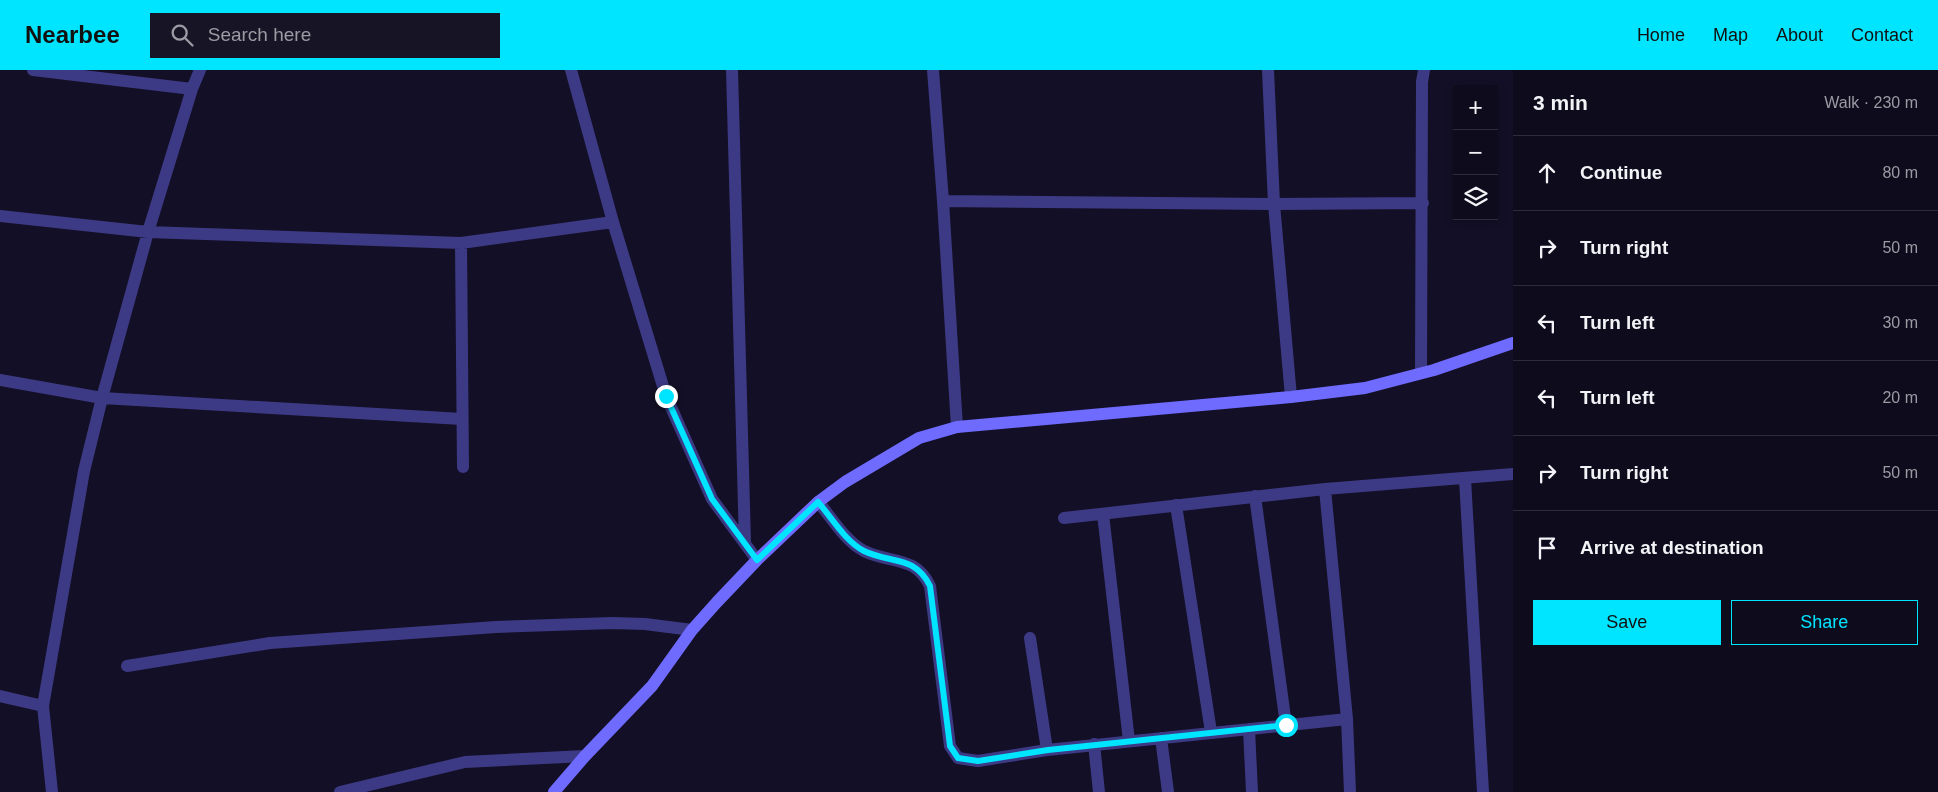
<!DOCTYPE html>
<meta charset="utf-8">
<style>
:root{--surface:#0e0b1c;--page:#171425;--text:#f1f3f6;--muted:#9b9ba3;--line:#2e2b3b;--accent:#00e5ff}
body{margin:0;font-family:Arial,sans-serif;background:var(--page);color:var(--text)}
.controls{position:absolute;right:15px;top:15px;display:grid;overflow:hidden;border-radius:0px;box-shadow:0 2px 8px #0003}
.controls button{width:45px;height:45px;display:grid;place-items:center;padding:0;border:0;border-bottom:1px solid var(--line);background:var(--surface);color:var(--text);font:25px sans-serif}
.stop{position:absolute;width:15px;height:15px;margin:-11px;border:4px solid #00e5ff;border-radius:50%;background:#fff}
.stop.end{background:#00e5ff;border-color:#fff;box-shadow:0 1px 5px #0008}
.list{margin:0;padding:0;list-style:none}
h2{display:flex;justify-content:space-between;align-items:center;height:65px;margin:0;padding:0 20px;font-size:21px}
h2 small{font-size:16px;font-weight:400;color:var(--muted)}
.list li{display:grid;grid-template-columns:32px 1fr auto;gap:15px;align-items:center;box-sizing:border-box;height:75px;padding:0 20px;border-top:1px solid var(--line)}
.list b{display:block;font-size:19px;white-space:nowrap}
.list em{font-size:16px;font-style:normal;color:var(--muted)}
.actions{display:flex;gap:10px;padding:15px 20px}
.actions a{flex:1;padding:11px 0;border:1px solid var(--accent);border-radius:0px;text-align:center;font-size:18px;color:var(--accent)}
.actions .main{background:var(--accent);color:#111}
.icon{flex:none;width:28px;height:28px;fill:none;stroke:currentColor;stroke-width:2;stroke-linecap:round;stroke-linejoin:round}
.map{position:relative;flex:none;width:1513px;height:722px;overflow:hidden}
header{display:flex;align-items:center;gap:30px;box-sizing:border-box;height:70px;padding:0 25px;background:var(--accent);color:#111}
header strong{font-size:24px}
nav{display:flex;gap:28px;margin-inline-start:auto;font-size:18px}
.search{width:350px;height:45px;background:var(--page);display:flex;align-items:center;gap:12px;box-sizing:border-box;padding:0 18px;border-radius:0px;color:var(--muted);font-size:19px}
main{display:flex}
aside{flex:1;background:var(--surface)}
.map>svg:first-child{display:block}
</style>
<header>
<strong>Nearbee</strong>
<div class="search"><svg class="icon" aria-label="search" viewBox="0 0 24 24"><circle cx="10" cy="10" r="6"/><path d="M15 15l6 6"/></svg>Search here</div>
<nav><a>Home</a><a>Map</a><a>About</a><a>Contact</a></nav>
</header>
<main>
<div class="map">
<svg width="1513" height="722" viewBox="0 0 1513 722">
<rect width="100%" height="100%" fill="#130f26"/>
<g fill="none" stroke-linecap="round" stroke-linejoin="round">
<path stroke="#3d3a85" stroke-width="12" d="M33,0L192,19
M571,0L613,152L666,326L712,429L757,490
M732,0L745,473
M933,0L943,131L957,357
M1268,0L1274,134L1423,133
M943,131L1274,134L1291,327
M0,146L148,162L461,173
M1421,303L1422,12L1424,0
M0,310L102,328L462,349
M463,397L461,173L613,152
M1465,409L1483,722
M1325,419L1347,649L1350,722
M1255,426L1286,655
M818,432C832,448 845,471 864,481C891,494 915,485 930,516L950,676L958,688L978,691L1047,680L1347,649
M1176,435L1211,662
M1103,444L1129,671
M1064,448L1325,419L1513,404
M1030,568L1047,680
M127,596L270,573L496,557L612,553L645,554L692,560
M0,626L43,636L84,401L102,328L148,162L192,19L200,0
M43,636L52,722
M1249,659L1252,722
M1161,668L1168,722
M1094,674L1099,722
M340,722L465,692L585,686"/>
<path stroke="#6f6bff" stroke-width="12" d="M554,722L585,686L652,616L692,560L717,532L757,490L818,432L845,412L919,368L957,357L1291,327L1365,318L1434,300L1513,273"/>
</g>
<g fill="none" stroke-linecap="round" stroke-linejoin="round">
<path stroke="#00e5ff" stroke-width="6" d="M666,326L712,429L757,490L818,432C832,448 845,471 864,481C891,494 915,485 930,516L950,676L958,688L978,691L1048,680L1286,655"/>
</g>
</svg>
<div class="controls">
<button>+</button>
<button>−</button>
<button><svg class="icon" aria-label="layers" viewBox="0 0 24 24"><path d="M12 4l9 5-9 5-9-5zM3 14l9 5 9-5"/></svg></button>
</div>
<div class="stop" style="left:1286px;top:655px"></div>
<div class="stop end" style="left:666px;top:326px"></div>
</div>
<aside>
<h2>3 min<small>Walk · 230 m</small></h2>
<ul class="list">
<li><svg class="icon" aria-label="ahead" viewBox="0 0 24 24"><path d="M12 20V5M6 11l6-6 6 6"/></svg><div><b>Continue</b></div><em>80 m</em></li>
<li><svg class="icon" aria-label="right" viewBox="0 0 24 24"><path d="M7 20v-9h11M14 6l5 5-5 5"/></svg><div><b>Turn right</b></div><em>50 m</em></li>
<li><svg class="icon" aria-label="left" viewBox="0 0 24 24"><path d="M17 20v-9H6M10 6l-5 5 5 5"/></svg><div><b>Turn left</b></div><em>30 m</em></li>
<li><svg class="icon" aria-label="left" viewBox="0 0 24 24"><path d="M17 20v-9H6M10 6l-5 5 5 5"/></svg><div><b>Turn left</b></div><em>20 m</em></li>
<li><svg class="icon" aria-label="right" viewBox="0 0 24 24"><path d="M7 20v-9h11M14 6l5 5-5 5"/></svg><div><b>Turn right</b></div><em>50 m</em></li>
<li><svg class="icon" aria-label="arrive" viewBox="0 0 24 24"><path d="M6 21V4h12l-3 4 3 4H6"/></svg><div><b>Arrive at destination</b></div></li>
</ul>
<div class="actions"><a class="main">Save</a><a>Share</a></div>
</aside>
</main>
